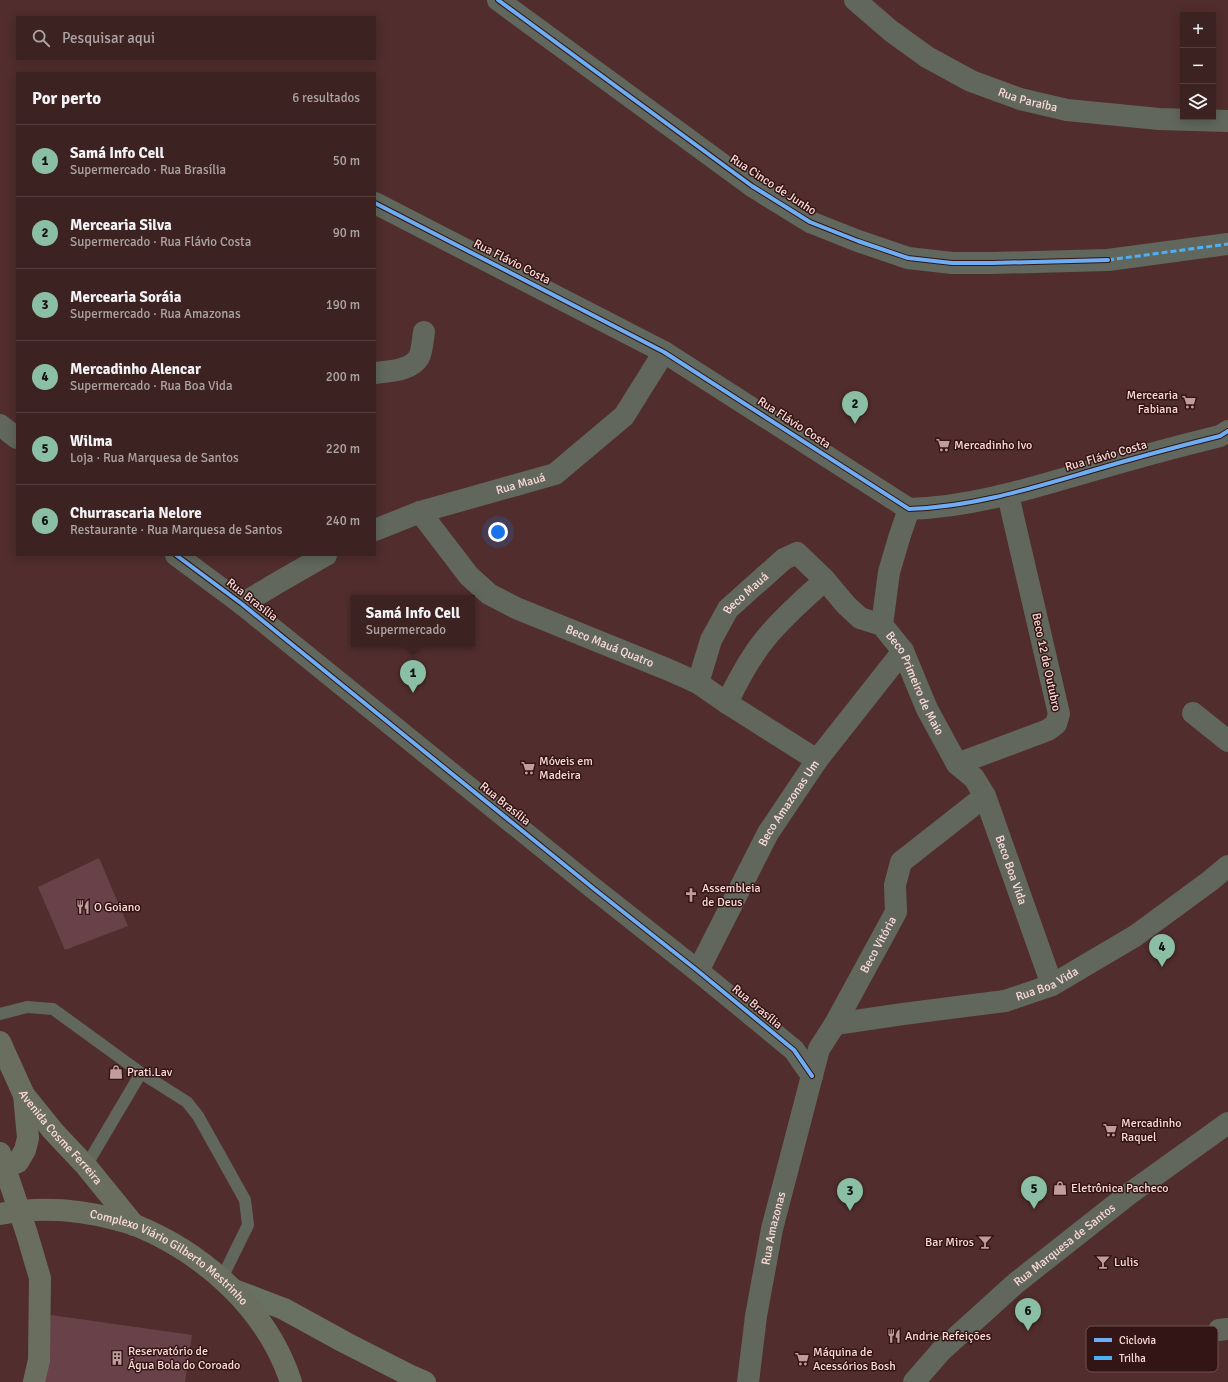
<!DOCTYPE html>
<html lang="pt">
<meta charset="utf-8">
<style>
:root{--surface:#3d2222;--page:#442a2a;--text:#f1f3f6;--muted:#ada4a5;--line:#563f40;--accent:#8abfa5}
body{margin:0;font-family:Signika,sans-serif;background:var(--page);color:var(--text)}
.controls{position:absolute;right:12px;top:12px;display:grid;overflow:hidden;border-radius:0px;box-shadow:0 2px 10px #0003}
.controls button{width:36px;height:36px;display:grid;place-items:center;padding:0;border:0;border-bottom:1px solid var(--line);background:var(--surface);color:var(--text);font:20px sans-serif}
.you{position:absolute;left:498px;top:532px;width:14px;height:14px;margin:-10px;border:3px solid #fff;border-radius:50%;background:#1a73e8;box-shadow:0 0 0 6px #1a73e833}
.badge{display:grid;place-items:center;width:26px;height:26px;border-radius:50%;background:var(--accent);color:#111;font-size:13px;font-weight:700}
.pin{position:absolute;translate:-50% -33px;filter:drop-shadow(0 1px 2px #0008)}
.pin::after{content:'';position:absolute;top:21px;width:14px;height:12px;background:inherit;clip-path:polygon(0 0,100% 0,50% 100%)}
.popup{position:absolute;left:351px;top:595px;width:124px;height:52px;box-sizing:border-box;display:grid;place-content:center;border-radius:0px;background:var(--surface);filter:drop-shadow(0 1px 3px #0005);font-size:13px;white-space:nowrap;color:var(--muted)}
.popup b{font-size:15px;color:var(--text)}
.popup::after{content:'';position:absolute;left:50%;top:100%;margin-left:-8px;border:8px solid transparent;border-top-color:var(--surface)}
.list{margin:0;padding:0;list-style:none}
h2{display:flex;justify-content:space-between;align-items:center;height:52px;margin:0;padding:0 16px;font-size:17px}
h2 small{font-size:13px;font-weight:400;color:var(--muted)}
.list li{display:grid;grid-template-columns:26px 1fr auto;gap:12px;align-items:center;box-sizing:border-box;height:72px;padding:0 16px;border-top:1px solid var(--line)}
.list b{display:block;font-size:15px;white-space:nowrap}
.list p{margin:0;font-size:13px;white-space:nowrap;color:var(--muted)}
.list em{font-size:13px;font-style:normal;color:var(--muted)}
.icon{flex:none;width:22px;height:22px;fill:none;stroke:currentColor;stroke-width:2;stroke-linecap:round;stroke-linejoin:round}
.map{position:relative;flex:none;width:1228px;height:1382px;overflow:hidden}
.search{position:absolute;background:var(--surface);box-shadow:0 2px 10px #0003;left:16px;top:16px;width:360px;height:44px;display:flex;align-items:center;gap:10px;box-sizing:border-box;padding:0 14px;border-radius:0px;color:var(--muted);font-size:15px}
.panel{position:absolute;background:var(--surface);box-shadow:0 2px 10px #0003;left:16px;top:72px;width:360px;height:484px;border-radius:0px}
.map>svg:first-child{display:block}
</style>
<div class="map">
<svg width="1228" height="1382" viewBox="0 0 1228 1382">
<rect width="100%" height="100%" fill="#512d2d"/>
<path fill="#694149" d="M99,858L128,926L65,950L38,887Z
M51,1315L192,1335L185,1382H42Z"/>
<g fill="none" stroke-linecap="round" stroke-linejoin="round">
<path stroke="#61675c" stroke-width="12" d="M0,1014L27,1007L53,1009L141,1073L187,1102L198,1116L245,1200L248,1225L222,1278
M86,1166L141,1073"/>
<g stroke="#61675c" stroke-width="22">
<path d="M498,0L752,186L810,222L858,241L908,258L952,263H992L1108,260L1228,244"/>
<path id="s1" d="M855,0L891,31L927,57L971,81L1020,99L1067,110L1159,119L1228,121"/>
<path d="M375,203L664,352L909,509C971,507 1029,489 1087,472C1131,459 1175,447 1220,436L1228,431"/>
<path d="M375,373C389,371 411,371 419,357C422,352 423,338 424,332"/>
<path d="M0,425L17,438"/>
<path id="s2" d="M909,509L900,535L889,572L882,625L903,651L927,709L957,764L974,778L985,796L1052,985"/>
<path id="s3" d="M420,512L469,576L489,594L516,608L669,670L698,683L727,703L817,760"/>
<path id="s4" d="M375,530L420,512L555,474L624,416L664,352"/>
<path d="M176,555L242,604L593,888L698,971L794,1050L812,1076"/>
<path d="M242,604L277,583L326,555"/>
<path id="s5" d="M698,683L711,640L728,609L784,559L797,553L825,580L846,605L860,618L882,625"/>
<path d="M727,703C738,680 750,657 766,638C782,618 806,597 825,580"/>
<path d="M1193,713L1228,741"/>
<path d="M957,764L1048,730L1056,724L1059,714L1008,495"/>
<path id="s6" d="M698,971L768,833L817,760L903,651"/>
<path id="s7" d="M835,1024L903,1014L1005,1001L1052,985L1135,936L1210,881L1228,866"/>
<path d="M1219,1330L1228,1329"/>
<path id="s8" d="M748,1382L756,1316L772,1229L819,1049L835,1024L896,912L895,885L901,862L985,796"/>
<path id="s9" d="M914,1382L941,1351L1016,1283L1129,1194L1228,1123"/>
</g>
<path stroke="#697163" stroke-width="22" d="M234,1290L284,1309L346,1343L409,1375L425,1382"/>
<g stroke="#6a6e5f" stroke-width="22">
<path id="s10" d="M0,1042L24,1095L53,1131L86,1166L134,1225"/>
<path d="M0,1168L18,1162L25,1150L28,1138L24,1095"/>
<path id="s11" d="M0,1214C38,1207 77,1209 114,1219C121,1221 128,1222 135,1225C204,1253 267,1309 291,1382"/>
</g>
<path stroke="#6a6e5f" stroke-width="22" d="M0,1153L27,1234L40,1278L39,1360L34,1382"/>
<path stroke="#4cb0f7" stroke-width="3" stroke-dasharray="6 3" stroke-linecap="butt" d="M1108,260L1228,244"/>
<defs>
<path id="cycleway" d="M498,0L752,186L810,222L858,241L908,258L952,263H992L1108,260
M375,203L664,352L909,509C971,507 1029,489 1087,472C1131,459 1175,447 1220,436L1228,431
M176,555L242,604L593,888L698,971L794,1050L812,1076"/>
</defs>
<use href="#cycleway" stroke="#321514" stroke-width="6"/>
<use href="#cycleway" stroke="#6dadf4" stroke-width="4"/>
</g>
<defs>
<symbol id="supermarket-bare" viewBox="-9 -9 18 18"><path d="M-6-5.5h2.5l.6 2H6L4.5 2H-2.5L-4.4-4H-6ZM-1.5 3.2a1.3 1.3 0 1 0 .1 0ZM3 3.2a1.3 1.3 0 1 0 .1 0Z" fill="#c09d9c" stroke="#321514" stroke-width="2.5" paint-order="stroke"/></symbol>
<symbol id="church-bare" viewBox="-9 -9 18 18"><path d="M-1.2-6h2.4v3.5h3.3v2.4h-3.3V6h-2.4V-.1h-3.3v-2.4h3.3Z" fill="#c09d9c" stroke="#321514" stroke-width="2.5" paint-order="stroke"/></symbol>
<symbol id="restaurant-bare" viewBox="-9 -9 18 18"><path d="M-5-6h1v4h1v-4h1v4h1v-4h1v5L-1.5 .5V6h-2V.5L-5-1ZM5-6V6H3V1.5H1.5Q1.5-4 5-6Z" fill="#c09d9c" stroke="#321514" stroke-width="2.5" paint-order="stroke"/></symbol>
<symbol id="shop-bare" viewBox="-9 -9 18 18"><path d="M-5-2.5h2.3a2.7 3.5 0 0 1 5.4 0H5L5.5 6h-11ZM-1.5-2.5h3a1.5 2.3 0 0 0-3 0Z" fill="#c09d9c" stroke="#321514" stroke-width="2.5" paint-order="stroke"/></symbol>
<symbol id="bar-bare" viewBox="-9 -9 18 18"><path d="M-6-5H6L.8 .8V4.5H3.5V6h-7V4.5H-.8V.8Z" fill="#c09d9c" stroke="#321514" stroke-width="2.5" paint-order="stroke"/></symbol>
<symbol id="building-bare" viewBox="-9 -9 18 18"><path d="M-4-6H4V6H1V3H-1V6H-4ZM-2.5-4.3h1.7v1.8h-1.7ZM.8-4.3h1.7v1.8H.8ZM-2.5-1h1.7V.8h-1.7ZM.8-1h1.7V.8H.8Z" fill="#c09d9c" stroke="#321514" stroke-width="2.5" paint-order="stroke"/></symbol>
</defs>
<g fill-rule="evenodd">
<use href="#supermarket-bare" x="1179" y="392" width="20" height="20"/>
<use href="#supermarket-bare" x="933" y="435" width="20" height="20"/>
<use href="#supermarket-bare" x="518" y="758" width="20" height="20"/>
<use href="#church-bare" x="681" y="885" width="20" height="20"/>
<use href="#restaurant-bare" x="73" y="897" width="20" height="20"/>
<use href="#shop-bare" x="106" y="1062" width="20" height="20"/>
<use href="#supermarket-bare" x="1100" y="1120" width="20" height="20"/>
<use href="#shop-bare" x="1050" y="1178" width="20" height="20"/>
<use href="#bar-bare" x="975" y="1232" width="20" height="20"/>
<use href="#bar-bare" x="1093" y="1252" width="20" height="20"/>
<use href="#restaurant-bare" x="884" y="1326" width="20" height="20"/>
<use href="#building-bare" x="107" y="1348" width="20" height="20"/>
<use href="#supermarket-bare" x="792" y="1349" width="20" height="20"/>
</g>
<g text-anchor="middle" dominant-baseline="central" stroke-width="3" stroke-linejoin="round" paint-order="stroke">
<g font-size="12" fill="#fcdad7" stroke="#321514">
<text stroke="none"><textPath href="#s1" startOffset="202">Rua Paraíba</textPath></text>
<text transform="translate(773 185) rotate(33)">Rua Cinco de Junho</text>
<text transform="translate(512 262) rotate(27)">Rua Flávio Costa</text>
<text transform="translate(794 423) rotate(33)">Rua Flávio Costa</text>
<text transform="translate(1106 456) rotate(-16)">Rua Flávio Costa</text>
<text stroke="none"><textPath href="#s4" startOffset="153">Rua Mauá</textPath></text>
<text stroke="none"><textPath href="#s5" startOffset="104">Beco Mauá</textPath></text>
<text transform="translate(252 600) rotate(38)">Rua Brasília</text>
<text stroke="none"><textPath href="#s3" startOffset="239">Beco Mauá Quatro</textPath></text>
<text transform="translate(1046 662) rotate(78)">Beco 12 de Outubro</text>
<text stroke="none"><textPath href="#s2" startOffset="187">Beco Primeiro de Maio</textPath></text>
<text transform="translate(505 804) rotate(39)">Rua Brasília</text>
<text stroke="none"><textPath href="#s6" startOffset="191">Beco Amazonas Um</textPath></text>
<text stroke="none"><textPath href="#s2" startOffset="400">Beco Boa Vida</textPath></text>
<text stroke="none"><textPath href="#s8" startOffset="461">Beco Vitória</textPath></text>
<text stroke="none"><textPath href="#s7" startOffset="217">Rua Boa Vida</textPath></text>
<text transform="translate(757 1007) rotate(40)">Rua Brasília</text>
<text stroke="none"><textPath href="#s10" startOffset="114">Avenida Cosme Ferreira</textPath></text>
<text stroke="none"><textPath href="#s8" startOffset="156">Rua Amazonas</textPath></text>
<text stroke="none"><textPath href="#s9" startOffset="204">Rua Marquesa de Santos</textPath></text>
<text stroke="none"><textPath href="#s11" startOffset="182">Complexo Viário Gilberto Mestrinho</textPath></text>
</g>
<g font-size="12" fill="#fcdad7" stroke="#321514" text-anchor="start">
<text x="1178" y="395" text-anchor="end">Mercearia<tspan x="1178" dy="14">Fabiana</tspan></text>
<text x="954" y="445">Mercadinho Ivo</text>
<text x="539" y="761">Móveis em<tspan x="539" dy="14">Madeira</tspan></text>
<text x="702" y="888">Assembleia<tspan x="702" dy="14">de Deus</tspan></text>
<text x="94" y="907">O Goiano</text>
<text x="127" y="1072">Prati.Lav</text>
<text x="1121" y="1123">Mercadinho<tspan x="1121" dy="14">Raquel</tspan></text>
<text x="1071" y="1188">Eletrônica Pacheco</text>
<text x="974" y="1242" text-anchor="end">Bar Miros</text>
<text x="1114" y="1262">Lulis</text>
<text x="905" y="1336">Andrie Refeições</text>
<text x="128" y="1351">Reservatório de<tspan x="128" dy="14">Água Bola do Coroado</tspan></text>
<text x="813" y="1352">Máquina de<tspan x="813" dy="14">Acessórios Bosh</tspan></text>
</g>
</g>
<rect x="1086" y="1326" width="132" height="46" rx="6" fill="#321514" stroke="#6f504e" stroke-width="1"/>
<rect x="1094" y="1338" width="18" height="4" fill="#6dadf4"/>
<rect x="1094" y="1356" width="18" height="4" fill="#4cb0f7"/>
<g font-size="11" fill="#fcdad7">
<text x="1119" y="1344">Ciclovia</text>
<text x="1119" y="1362">Trilha</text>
</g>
</svg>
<div class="controls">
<button>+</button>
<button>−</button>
<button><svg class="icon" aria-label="layers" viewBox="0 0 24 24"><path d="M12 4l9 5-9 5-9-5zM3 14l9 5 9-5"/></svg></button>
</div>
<div class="you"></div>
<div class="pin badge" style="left:413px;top:693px">1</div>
<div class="popup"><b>Samá Info Cell</b>Supermercado</div>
<div class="pin badge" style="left:855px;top:424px">2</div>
<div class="pin badge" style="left:850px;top:1211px">3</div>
<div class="pin badge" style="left:1162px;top:967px">4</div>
<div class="pin badge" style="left:1034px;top:1209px">5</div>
<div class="pin badge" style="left:1028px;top:1331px">6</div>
<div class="search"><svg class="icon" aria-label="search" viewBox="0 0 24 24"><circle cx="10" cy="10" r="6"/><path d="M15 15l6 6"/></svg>Pesquisar aqui</div>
<section class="panel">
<h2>Por perto<small>6 resultados</small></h2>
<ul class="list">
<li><span class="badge">1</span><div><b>Samá Info Cell</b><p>Supermercado · Rua Brasília</p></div><em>50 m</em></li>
<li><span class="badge">2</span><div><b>Mercearia Silva</b><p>Supermercado · Rua Flávio Costa</p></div><em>90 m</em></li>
<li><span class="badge">3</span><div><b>Mercearia Soráia</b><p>Supermercado · Rua Amazonas</p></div><em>190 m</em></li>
<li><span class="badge">4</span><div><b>Mercadinho Alencar</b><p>Supermercado · Rua Boa Vida</p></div><em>200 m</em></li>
<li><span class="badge">5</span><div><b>Wilma</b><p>Loja · Rua Marquesa de Santos</p></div><em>220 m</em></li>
<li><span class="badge">6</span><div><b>Churrascaria Nelore</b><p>Restaurante · Rua Marquesa de Santos</p></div><em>240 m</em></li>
</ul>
</section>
</div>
